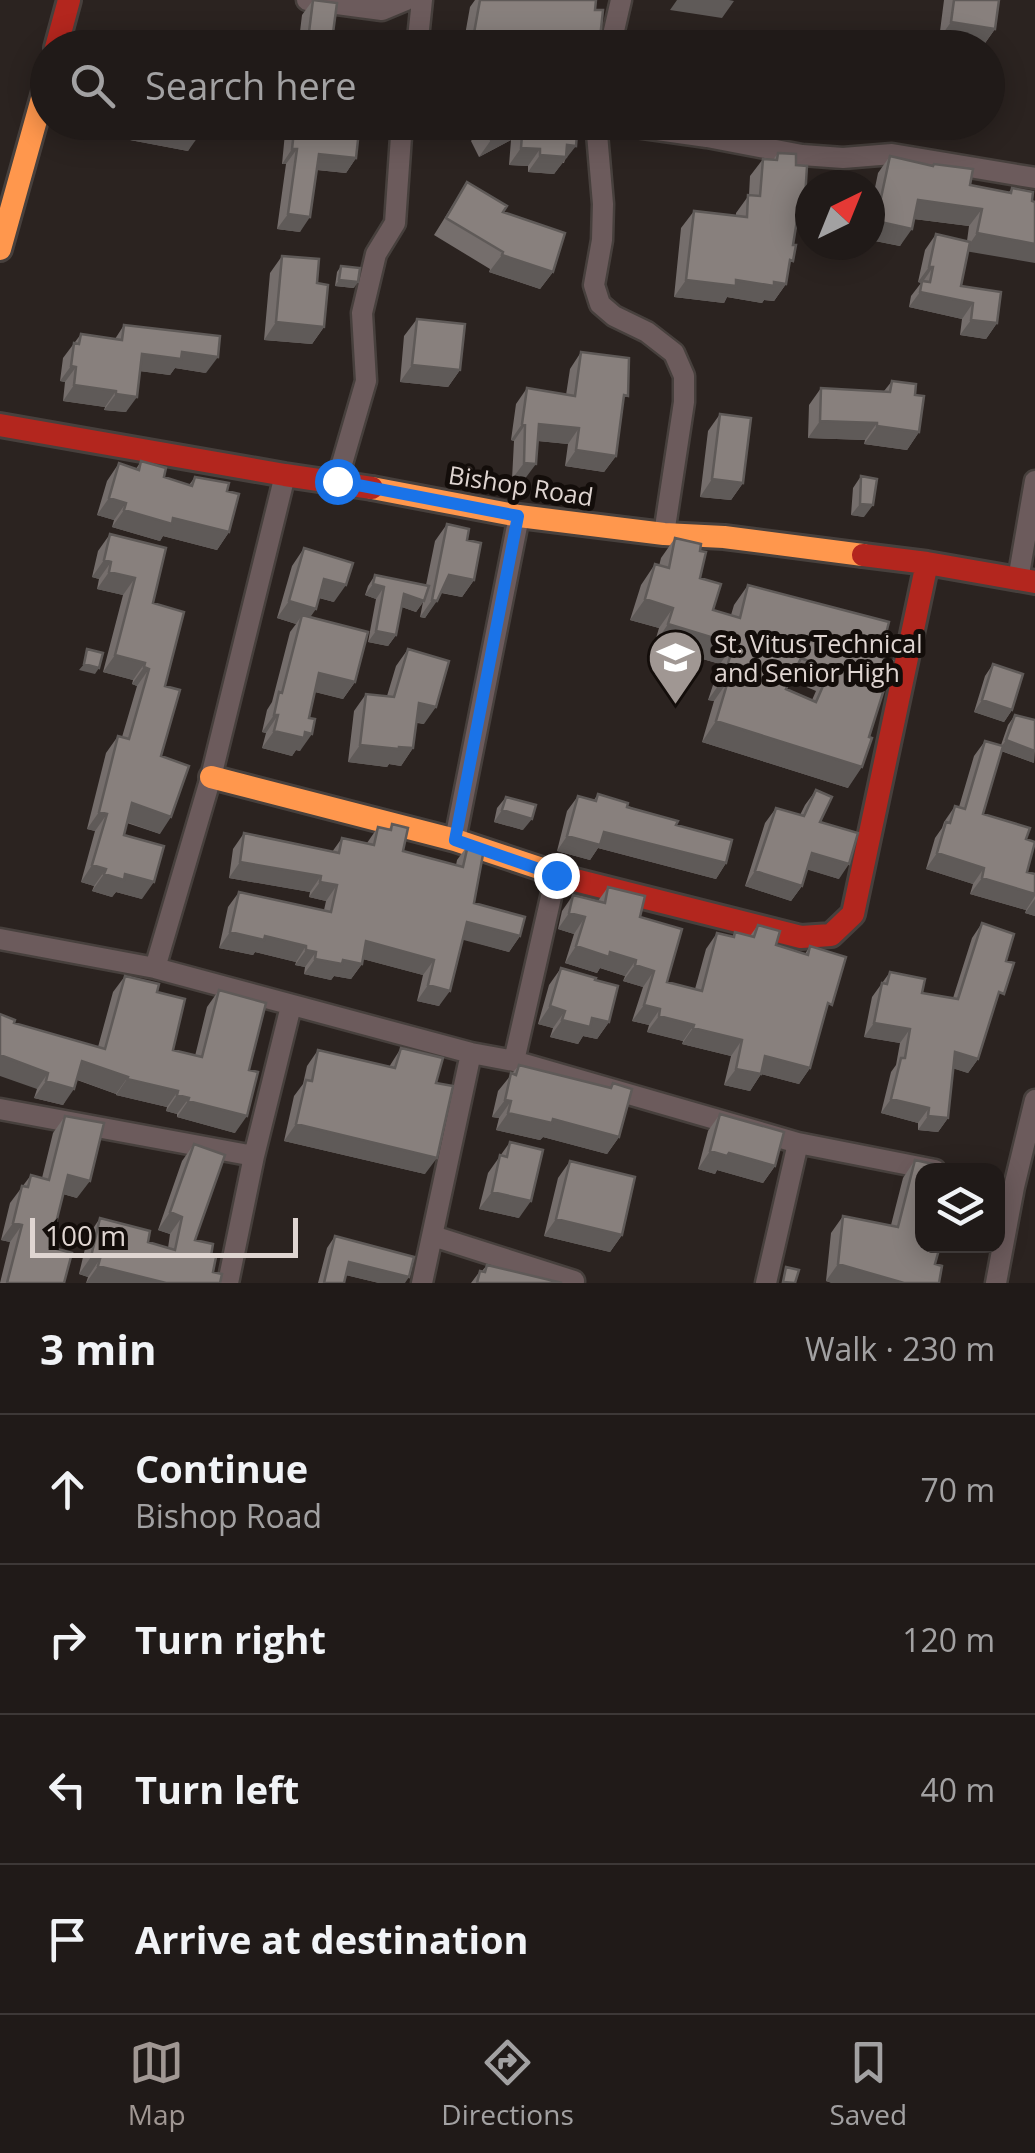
<!DOCTYPE html>
<meta charset="utf-8">
<style>
:root{--surface:#201a18;--page:#282321;--text:#f1f3f6;--muted:#a2a1a2;--line:#3d3837;--accent:#a09793}
body{margin:0;font-family:"Open Sans",sans-serif;background:var(--page);color:var(--text)}
.controls{position:absolute;right:30px;bottom:30px;display:grid;overflow:hidden;border-radius:20px;box-shadow:0 5px 25px #0003}
.controls button{width:90px;height:90px;display:grid;place-items:center;padding:0;border:0;border-bottom:2px solid var(--line);background:var(--surface);color:var(--text);font:50px sans-serif}
.compass{position:absolute;left:795px;top:170px;width:90px;height:90px;border-radius:50%;background:var(--surface);box-shadow:0 5px 25px #0003;rotate:43deg}
.scale{position:absolute;left:30px;bottom:25px;width:268px;box-sizing:border-box;padding-left:10px;border:5px solid #dfd5d1;border-top:0;font-size:28px;line-height:35px;white-space:nowrap;color:#dfd5d1;-webkit-text-stroke:8px #130d0a;paint-order:stroke}
.stop{position:absolute;width:30px;height:30px;margin:-22px;border:8px solid #1a73e8;border-radius:50%;background:#fff}
.stop.end{background:#1a73e8;border-color:#fff;box-shadow:0 2px 10px #0008}
.list{margin:0;padding:0;list-style:none}
h2{display:flex;justify-content:space-between;align-items:center;height:130px;margin:0;padding:0 40px;font-size:42px}
h2 small{font-size:32px;font-weight:400;color:var(--muted)}
.list li{display:grid;grid-template-columns:65px 1fr auto;gap:30px;align-items:center;box-sizing:border-box;height:150px;padding:0 40px;border-top:2px solid var(--line)}
.list b{display:block;font-size:38px;white-space:nowrap}
.list p{margin:0;font-size:32px;white-space:nowrap;color:var(--muted)}
.list em{font-size:32px;font-style:normal;color:var(--muted)}
.icon{flex:none;width:55px;height:55px;fill:none;stroke:currentColor;stroke-width:2;stroke-linecap:round;stroke-linejoin:round}
.map{position:relative;flex:none;width:1035px;height:1283px;overflow:hidden}
.search{position:absolute;background:var(--surface);box-shadow:0 5px 25px #0003;left:30px;right:30px;top:30px;height:110px;display:flex;align-items:center;gap:25px;box-sizing:border-box;padding:0 35px;border-radius:55px;color:var(--muted);font-size:38px}
.sheet{height:730px;background:var(--surface)}
nav{display:flex;justify-content:space-around;align-items:center;box-sizing:border-box;height:140px;border-top:2px solid var(--line);background:var(--surface);font-size:28px;color:var(--muted)}
nav a{display:grid;justify-items:center;gap:5px}
nav .on{color:var(--accent)}
.map>svg:first-child{display:block}
</style>
<div class="map">
<svg width="1035" height="1283" viewBox="0 0 1035 1283">
<rect width="100%" height="100%" fill="#2b2320"/>
<g fill="none" stroke-linecap="round" stroke-linejoin="round">
<defs>
<path id="street" d="M307,0L382,10L406,0
M417,48L422,0
M610,48L621,0
M596,122L603,204L602,240L594,285L600,304L614,316L647,332L674,353L684,376V402L664,534
M601,122L707,137L802,155L843,158L892,154L1035,178
M337,481L366,381L362,313L376,254L395,223L402,122
M1018,580L1035,481
M455,840L519,516
M0,939L155,968L471,1053L514,1061L798,1143L935,1170
M155,968L211,777L285,475
M514,1061L556,875
M0,1109L254,1156
M433,1236L574,1281
M228,1283L254,1156L291,1006
M422,1283L471,1053
M766,1283L798,1143
M996,1283L1014,1187L1035,1100"/>
<path id="slow" d="M0,249L48,77
M372,488L519,516L664,534L724,537L863,555
M211,777L455,840L575,880"/>
<path id="jam" d="M56,48L69,0
M0,425L285,475L372,488
M863,555L927,563L1035,582
M575,880L801,937L831,935L853,914L927,563"/>
</defs>
<use href="#street" stroke="#47403d" stroke-width="25"/>
<use href="#slow" stroke="#47403d" stroke-width="28"/>
<use href="#jam" stroke="#47403d" stroke-width="28"/>
<use href="#street" stroke="#6c5b5c" stroke-width="20"/>
<use href="#slow" stroke="#ff974d" stroke-width="22"/>
<use href="#jam" stroke="#b3261e" stroke-width="22"/>
</g>
<path fill="#756e6c" fill-rule="evenodd" d="M313,0L331,48H298L302,15Z
M475,0H596L595,10L599,48H455L465,35L470,7Z
M944,0H999L995,29L983,46L939,39Z
M111,122H202L188,151L109,136Z
M242,122H380L371,136L359,135L356,158L346,173L317,170L300,232L277,229L286,164H282L285,133L241,128Z
M578,122L564,163H562L554,174L528,172V166L509,165L511,140L479,157L471,141L483,124Z
M778,153L796,225L786,284L774,301L764,300L762,303L727,297L724,303L674,297L681,228L694,211L736,216V213L749,195L750,176L763,159L773,160Z
M890,156L970,185L1009,192L1012,188L1033,192L968,251L961,286L997,323L986,339L960,335L962,319L909,307L911,296L921,283L918,282L925,250L936,234L967,241L969,226L914,219L900,246L870,240V212L878,173Z
M467,182L503,212L553,272L540,289L489,272L490,269L434,235Z
M282,256L317,283L324,327L312,344L264,340L270,273Z
M341,266L354,288L335,286L337,272Z
M417,319L460,370L448,387L400,382L404,336Z
M124,325L206,373L175,368L170,375L140,371L126,412L104,410L105,407L63,401L65,382L60,381L63,358L81,334L115,339Z
M581,352L623,402L616,456L604,472L565,466L568,444L538,441L524,480L512,479L514,441L511,440L516,404L527,388L566,395L570,369Z
M892,381L915,395L919,432L907,450L864,444L865,440L808,438L809,405L821,388L884,391Z
M720,414L743,483L731,500L700,497L708,431Z
M141,461L164,477L189,485L195,477L227,491L229,532L217,550L163,536L160,541L112,527L114,520L97,515L107,481L119,463L136,469Z
M861,476L864,517L851,515L853,488Z
M447,524L467,540L474,580L462,597L441,593L425,618L420,617L423,602L416,612L402,607L396,635L388,646L368,642L376,599L365,595L368,586L375,575L426,585L435,541Z
M110,534L153,603L165,686L161,756L160,834L127,823L124,835L142,899L116,892L112,897L92,891L94,886L81,882L95,831L87,829L106,753L118,736L122,737L137,686L132,684L133,680L103,672L123,595L97,589L99,579L92,577L98,551Z
M675,538L700,551V578L713,610L731,615L734,605L748,585L889,622L848,788L702,742L714,701L708,700L720,664L654,645L659,628L630,620L641,585L655,564L659,566L661,558ZM790,680L816,691L812,700L786,689Z
M304,548L334,602L319,598L310,617L355,682L343,699L315,692L300,751L296,750L292,756L262,748L266,733L262,732L267,710L272,702L290,632L296,624L277,618L292,566Z
M408,649L424,724L417,723L413,748L401,766L389,764L387,767L348,762L354,711L366,694L387,696L396,666Z
M993,664L1012,710L1004,722L974,712L985,676Z
M1015,715L1034,763L1001,751L983,814L1026,839L1027,872L1035,874V916L1025,913L1026,910L970,894L973,884L926,869L935,838L942,828L944,822L955,806L959,807L974,756L985,741L1001,745L1008,725Z
M816,790L820,822L839,879L807,869L802,886L791,901L745,886L765,823L776,808L800,815L805,805Z
M598,794L676,825L726,863L716,879L598,848L590,860L557,851L567,811L578,796L594,800Z
M506,797L523,830L494,822L497,808Z
M392,824L403,851L456,865L457,860L468,845L474,903L520,936L509,952L463,939L439,1006L417,1001L423,975L363,959L362,964L351,979L334,976L331,980L304,974L305,967L295,965L296,962L255,952L253,955L219,948L228,907L239,892L324,910L326,901L309,897L310,892L229,878L233,849L244,833L332,852L342,838L367,843L378,827L389,829Z
M608,887L640,917L667,982L695,989L706,949L717,933L732,937L735,932L750,936L758,925L776,945L805,954L810,946L824,1016L810,1068L799,1084L761,1074L750,1091L724,1085L731,1056L682,1044L683,1041L647,1032L649,1025L632,1021L643,987L623,981L625,976L600,968L597,973L565,963L574,934L558,929L562,911L573,895L598,901Z
M982,923L1006,961L994,1008L978,1059L968,1073L953,1068L948,1118L938,1132L918,1130V1123L881,1113L891,1072L896,1065L900,1043L864,1037L872,997L890,972L922,993L953,998L972,938Z
M561,968L595,980L609,1022L597,1039L583,1036L578,1044L550,1037L553,1028L538,1024L549,985Z
M125,976L157,992L173,1050L195,1056L207,1007L219,990L249,1070L235,1133L177,1117V1114L166,1111L167,1107L116,1095V1094L77,1080L63,1105L34,1098L37,1089L14,1023L98,1047L113,992Z
M401,1048L436,1083L425,1174L284,1141L294,1096L303,1084L307,1066L318,1050L389,1067Z
M519,1065L610,1087L613,1083L619,1137L607,1154L543,1137L540,1140L496,1130L499,1118L492,1117L498,1091Z
M720,1114L775,1166L763,1183L717,1170L715,1174L698,1169L708,1131Z
M65,1116L77,1198L63,1194L50,1247L64,1283H0L10,1242L1,1240L10,1203L31,1175L42,1178L53,1133Z
M510,1142L519,1218L479,1209L488,1173Z
M194,1144L195,1240L213,1244L86,1283L88,1277L79,1274L88,1236L100,1218L148,1242L168,1248L170,1234L158,1230L182,1161Z
M915,1160L939,1283H832L826,1281L831,1233L843,1216L891,1225L903,1178Z
M570,1161L622,1235L610,1252L544,1236L558,1178Z
M335,1236L405,1283H379L346,1275L344,1283H318L327,1248Z
M487,1265L562,1283H471L480,1271H482Z"/>
<path fill="#5f5a58" d="M677,0H729L734,1L722,18L670,10Z
M951,22L995,29L983,46L939,39Z
M118,122H142L200,134L188,151L109,136Z
M245,122H292L285,133L241,128Z
M358,122H380L371,136L350,134Z
M523,123L511,140L479,157L491,140Z
M567,145L576,146L554,174L528,172L540,155Z
M521,148L540,149L528,166L509,165Z
M292,149H297L286,164H282Z
M319,154L356,158L346,173L308,169Z
M918,200L982,209L969,226L906,218Z
M288,214L310,217L300,232L277,229Z
M876,221L912,229L900,246L870,240V230Z
M977,233L1035,244V263L965,251Z
M502,255L553,272L540,289L489,272Z
M929,267H933L922,283L918,282Z
M339,280L358,282L354,288L335,286Z
M686,280H736L786,284L774,301L764,300L762,303L727,297L724,303L674,297Z
M920,292L973,303L962,319L909,307Z
M971,320L997,323L986,339L960,335Z
M276,322L324,327L312,344L264,340Z
M182,352L218,357L206,373L175,368L170,375L131,370L142,354Z
M412,365L460,370L448,387L400,382Z
M71,366L76,367L65,382L60,381Z
M74,385L116,391L105,407L63,401Z
M116,394L137,397L126,412L104,410Z
M820,421L877,423L865,440L808,438Z
M522,424L525,425L514,441L511,440Z
M539,424L579,428L568,444L528,440Z
M877,426L919,432L907,450L864,444Z
M576,450L616,456L604,472L565,466Z
M524,463L536,464L524,480L512,479Z
M712,479L743,483L731,500L700,497Z
M109,498L126,503L114,520L97,515Z
M860,504L873,505L864,517L851,515Z
M124,510L173,518L229,532L217,550L163,536L160,541L112,527Z
M104,560L111,562L99,579L92,577Z
M109,572L135,578L123,595L97,589Z
M449,575L474,580L462,597L438,592Z
M324,579L346,585L334,602L312,596Z
M373,584L384,587L376,599L365,595Z
M404,594L424,601L416,612L396,605Z
M645,599L673,608L659,628L630,620Z
M432,600L437,601L425,618L420,617Z
M289,601L316,609L304,626L302,615L296,624L277,618Z
M668,624L734,644L720,664L654,645Z
M376,631L396,635L388,646L368,642Z
M115,655L145,663L133,680L103,672Z
M84,664L99,668L95,674L79,670Z
M144,667L149,669L137,686L132,684Z
M319,673L355,682L343,699L307,690Z
M723,679L728,681L714,701L708,700Z
M982,700L1012,710L1004,722L974,712Z
M419,703L436,707L424,724L407,720Z
M274,715H278L266,733L262,732Z
M716,721L862,767L848,788L702,742Z
M274,731L305,732L312,734L300,751L296,750L292,756L262,748Z
M1006,740L1035,751L1034,763L999,750Z
M360,745L399,747L413,748L401,766L389,764L387,767L348,762Z
M132,803L171,817L160,834L121,820Z
M502,810L532,819L523,830L494,822Z
M99,812L107,814L95,831L87,829Z
M604,832L726,863L716,879L598,848L590,860L557,851L567,836Z
M812,853L849,864L839,879L802,868Z
M937,853L984,868L973,884L926,869Z
M240,862L321,876L310,892L229,878Z
M92,865L106,869L94,886L81,882Z
M755,871L802,886L791,901L745,886Z
M104,874H125L154,882L142,899L116,892L112,897L92,891Z
M982,878L1035,894V896L1026,910L970,894Z
M320,882L337,885L326,901L309,897Z
M1035,899V916L1025,913Z
M569,913L585,917L574,934L558,929Z
M467,922L520,936L509,952L456,938Z
M230,932L265,936L306,946L296,962L255,952L253,955L219,948Z
M366,941L434,960L423,975L355,957Z
M576,946L610,952L636,960L625,976L600,968L597,973L565,963Z
M306,950L316,952L305,967L295,965Z
M315,959L343,960L362,964L351,979L334,976L331,980L304,974Z
M635,965L654,971L643,987L623,981Z
M428,985L450,991L439,1006L417,1001Z
M644,1005L660,1009L649,1025L632,1021Z
M550,1006L565,1011L553,1028L538,1024Z
M659,1016L694,1025L683,1041L647,1032Z
M592,1018L609,1022L597,1039L583,1036L578,1044L550,1037L562,1020Z
M874,1023L910,1029L900,1043L864,1037Z
M693,1028L742,1040L731,1056L682,1044Z
M955,1052L978,1059L968,1073L945,1066Z
M0,1055L48,1073L37,1089L0,1076Z
M765,1056L810,1068L799,1084L754,1072Z
M82,1061L128,1077L116,1094L70,1077Z
M736,1069L761,1074L750,1091L724,1085Z
M127,1079L178,1091L167,1107L116,1095Z
M46,1081L74,1089L63,1105L34,1098Z
M177,1095L189,1098L177,1114L166,1111Z
M891,1099L929,1108L918,1123L881,1113Z
M505,1100L511,1101L499,1118L492,1117Z
M188,1101L247,1116L235,1133L177,1117Z
M508,1113L553,1119L619,1137L607,1154L543,1137L540,1140L496,1130Z
M928,1116L948,1118L938,1132L918,1130Z
M296,1124L437,1158L425,1174L284,1141Z
M710,1151L729,1153L775,1166L763,1183L717,1170L715,1174L698,1169Z
M68,1175L90,1181L77,1198L56,1192Z
M492,1192L531,1201L519,1218L479,1209Z
M170,1212L182,1217L170,1234L158,1230Z
M556,1219L622,1235L610,1252L544,1236Z
M13,1223L22,1225L10,1242L1,1240Z
M91,1257L100,1259L88,1277L79,1274Z
M349,1262L409,1277L405,1283H379L341,1274Z
M838,1264L904,1283H832L826,1281Z
M98,1266L166,1283H86Z"/>
<path fill="#88807d" stroke="#5f5a58" stroke-width="2.5" fill-rule="evenodd" d="M313,0L337,3L331,48H307Z
M480,0H596L595,10H603L599,48H457V44L465,45L467,32L474,33Z
M954,0H999L995,29L951,22Z
M142,122H202L200,134Z
M295,122H360L356,158L319,154L310,217L288,214L297,149H292Z
M486,122H578L576,146L567,145L566,157L540,155V149L521,148L523,123L491,140L483,124Z
M778,153L796,154V165L807,166L804,215L798,214L793,245H796L793,261L790,260L786,284L774,282V286L736,280V286L686,280L694,211L747,217L748,195L760,196L763,159L777,160Z
M890,156L933,166L934,164L973,169L970,185L1011,193L1012,188L1033,192L1032,201L1035,202V244L977,233L982,209L918,200L912,229L876,221Z
M467,182L507,206L503,212L565,233L553,272L502,255L503,252L446,218Z
M936,234L970,242L961,286L1001,292L997,323L971,320L973,303L920,292L922,281L930,282L933,267H929Z
M282,256L319,259L317,283L328,285L324,327L276,322Z
M341,266L360,268L358,282L339,280Z
M417,319L465,324L460,370L412,365Z
M124,325L220,336L218,357L182,352L181,359L142,354L137,397L116,394V391L74,385L76,367L71,366L74,343L79,344L81,334L122,340Z
M581,352L629,358L628,396L624,395L616,456L576,450L579,428L539,424L536,464L524,463L525,425L522,424L527,388L575,396Z
M892,381L916,384L915,395L924,396L919,432L877,426V423L820,421L821,388L890,392Z
M720,414L751,418L743,483L712,479Z
M141,461L166,468L164,477L192,486L195,477L229,483L227,491L239,494L229,532L173,518L172,524L124,510L126,503L109,498L119,463L139,470Z
M861,476L877,479L873,505L860,504Z
M447,524L469,529L467,540L481,543L474,580L449,575L437,601L432,600Z
M110,534L166,548L153,603L184,612L165,686L180,690L161,756L189,766L171,817L132,803L124,835L164,846L154,882L125,874L124,880L104,874L106,869L92,865L107,814L99,812L118,736L129,739L149,669L144,667L145,663L115,655L135,578L109,572L111,562L104,560Z
M675,538L701,544L700,551L706,552L700,578L721,584L713,610L740,618L748,585L889,622L880,657L893,661L869,737L872,738L862,767L716,721L728,681L723,679L734,644L668,624L673,608L645,599L655,564L669,568ZM801,658L830,670L816,702L786,689Z
M304,548L353,563L346,585L324,579L316,609L289,601Z
M375,575L429,586L424,601L404,594L396,635L376,631L384,587L373,584Z
M302,615L368,632L355,682L319,673L309,718L315,719L312,734L305,732L304,738L274,731L278,715H274L279,692L282,693Z
M87,649L103,653L99,668L84,664Z
M408,649L449,661L436,707L419,703L413,748L399,747V749L360,745L366,694L394,697Z
M993,664L1023,674L1012,710L982,700Z
M1015,715L1035,720V751L1006,740Z
M985,741L1003,746L983,814L1030,828L1026,839L1035,842L1027,872L1035,874V894L982,878L984,868L937,853L946,822L950,823L955,806L965,809Z
M816,790L832,797L820,822L858,833L849,864L812,853L802,886L755,871L776,808L804,816Z
M598,794L628,803L627,807L678,821L676,825L732,840L726,863L604,832L600,845L567,836L578,796L596,801Z
M506,797L536,805L532,819L502,810Z
M392,824L408,828L403,851L463,867L468,845L484,849L474,903L525,917L520,936L467,922L450,991L428,985L434,960L366,941L362,964L343,960L342,964L315,959L316,952L306,950V946L265,936L264,940L230,932L239,892L331,912L337,885L320,882L321,876L240,862L244,833L339,853L342,838L374,845L378,827L391,830Z
M608,887L645,896L640,917L682,929L667,982L702,991L717,933L734,937L735,932L754,937L758,925L780,931L776,945L808,955L810,946L846,957L832,1005L828,1003L810,1068L765,1056L761,1074L736,1069L742,1040L693,1028L694,1025L659,1016L660,1009L644,1005L654,971L635,965L636,960L610,952L609,957L576,946L585,917L569,913L573,895L605,903Z
M982,923L1014,934L1006,961L1014,963L1004,994L999,992L978,1059L955,1052L948,1118L928,1116L929,1108L891,1099L901,1058H905L910,1029L874,1023L882,983L887,984L890,972L925,979L922,993L958,999Z
M561,968L596,978L595,980L618,986L609,1022L592,1018L590,1027L562,1020L565,1011L550,1006Z
M125,976L159,984L157,992L185,999L173,1050L202,1057L219,990L266,1003L249,1070L258,1072L247,1116L188,1101L189,1098L177,1095L178,1091L127,1079L128,1077L82,1061L74,1089L46,1081L48,1073L0,1055V1014L15,1020L14,1023L105,1049Z
M401,1048L443,1058L436,1083L453,1086L437,1158L296,1124L306,1080L312,1081L318,1050L395,1068Z
M519,1065L611,1088L613,1083L632,1089L619,1137L553,1119L552,1123L508,1113L511,1101L505,1100L511,1073L516,1075Z
M720,1114L784,1132L775,1166L729,1153L727,1156L710,1151Z
M65,1116L104,1123L90,1181L68,1175L50,1247L72,1253L64,1283H7L22,1225L13,1223L22,1186L28,1187L31,1175L49,1180Z
M510,1142L543,1150L531,1201L492,1192L500,1155L507,1157Z
M194,1144L225,1155L195,1240L213,1244L211,1256L216,1257L213,1272L222,1274L220,1283H166L98,1266L100,1259L91,1257L100,1218L150,1231L148,1242L175,1250L182,1217L170,1212Z
M915,1160L960,1170H922V1246H940L935,1264L942,1266L939,1283H904L838,1264L843,1216L898,1227Z
M570,1161L635,1177L622,1235L556,1219Z
M335,1236L414,1257L409,1277L349,1262L344,1283H324Z
M487,1265L562,1283H477L480,1271L485,1272Z
M786,1267L799,1270L795,1283L783,1282Z"/>
<g fill="none" stroke-linecap="round" stroke-linejoin="round">
<path stroke="#1a73e8" stroke-width="12" d="M337,481L518,516L455,840L556,875"/>
</g>
<defs>
<symbol id="school-pin" viewBox="-11 -11 22 30"><path d="M0 17L-7.5 6A9.5 9.5 0 1 1 7.5 6Z" fill="#a09793" stroke="#130d0a"/><path d="M0-5L7-2L0 1L-7-2ZM-4 1L0 2.5L4 1V4Q0 6-4 4Z" fill="#fff"/></symbol>
</defs>
<g fill-rule="evenodd">
<use href="#school-pin" x="644" y="626" width="63" height="86"/>
</g>
<g text-anchor="middle" dominant-baseline="central" stroke-width="10" stroke-linejoin="round" paint-order="stroke">
<g font-size="25" fill="#dfd5d1" stroke="#130d0a">
<text transform="translate(521 485) rotate(9)">Bishop Road</text>
</g>
<g font-size="25" fill="#dfd5d1" stroke="#130d0a" text-anchor="start">
<text x="714" y="643">St. Vitus Technical<tspan x="714" dy="29">and Senior High</tspan></text>
</g>
</g>
</svg>
<div class="controls">
<button><svg class="icon" aria-label="layers" viewBox="0 0 24 24"><path d="M12 4l9 5-9 5-9-5zM3 14l9 5 9-5"/></svg></button>
</div>
<svg class="compass" viewBox="-18 -18 36 36"><path d="M0-13l5 13h-10z" fill="#e53935"/><path d="M0 13l5-13h-10z" fill="#a2a1a2"/></svg>
<div class="scale">100 m</div>
<div class="stop" style="left:337px;top:481px"></div>
<div class="stop end" style="left:556px;top:875px"></div>
<div class="search"><svg class="icon" aria-label="search" viewBox="0 0 24 24"><circle cx="10" cy="10" r="6"/><path d="M15 15l6 6"/></svg>Search here</div>
</div>
<section class="sheet">
<h2>3 min<small>Walk · 230 m</small></h2>
<ul class="list">
<li><svg class="icon" aria-label="ahead" viewBox="0 0 24 24"><path d="M12 20V5M6 11l6-6 6 6"/></svg><div><b>Continue</b><p>Bishop Road</p></div><em>70 m</em></li>
<li><svg class="icon" aria-label="right" viewBox="0 0 24 24"><path d="M7 20v-9h11M14 6l5 5-5 5"/></svg><div><b>Turn right</b></div><em>120 m</em></li>
<li><svg class="icon" aria-label="left" viewBox="0 0 24 24"><path d="M17 20v-9H6M10 6l-5 5 5 5"/></svg><div><b>Turn left</b></div><em>40 m</em></li>
<li><svg class="icon" aria-label="arrive" viewBox="0 0 24 24"><path d="M6 21V4h12l-3 4 3 4H6"/></svg><div><b>Arrive at destination</b></div></li>
</ul>
</section>
<nav>
<a class="on"><svg class="icon" aria-label="map" viewBox="0 0 24 24"><path d="M3 6l6-2 6 2 6-2v14l-6 2-6-2-6 2zM9 4v14M15 6v14"/></svg>Map</a>
<a><svg class="icon" aria-label="directions" viewBox="0 0 24 24"><path d="M12 3l9 9-9 9-9-9zM9 14v-3h6M13 9l2 2-2 2"/></svg>Directions</a>
<a><svg class="icon" aria-label="saved" viewBox="0 0 24 24"><path d="M7 4h10v16l-5-4-5 4z"/></svg>Saved</a>
</nav>
